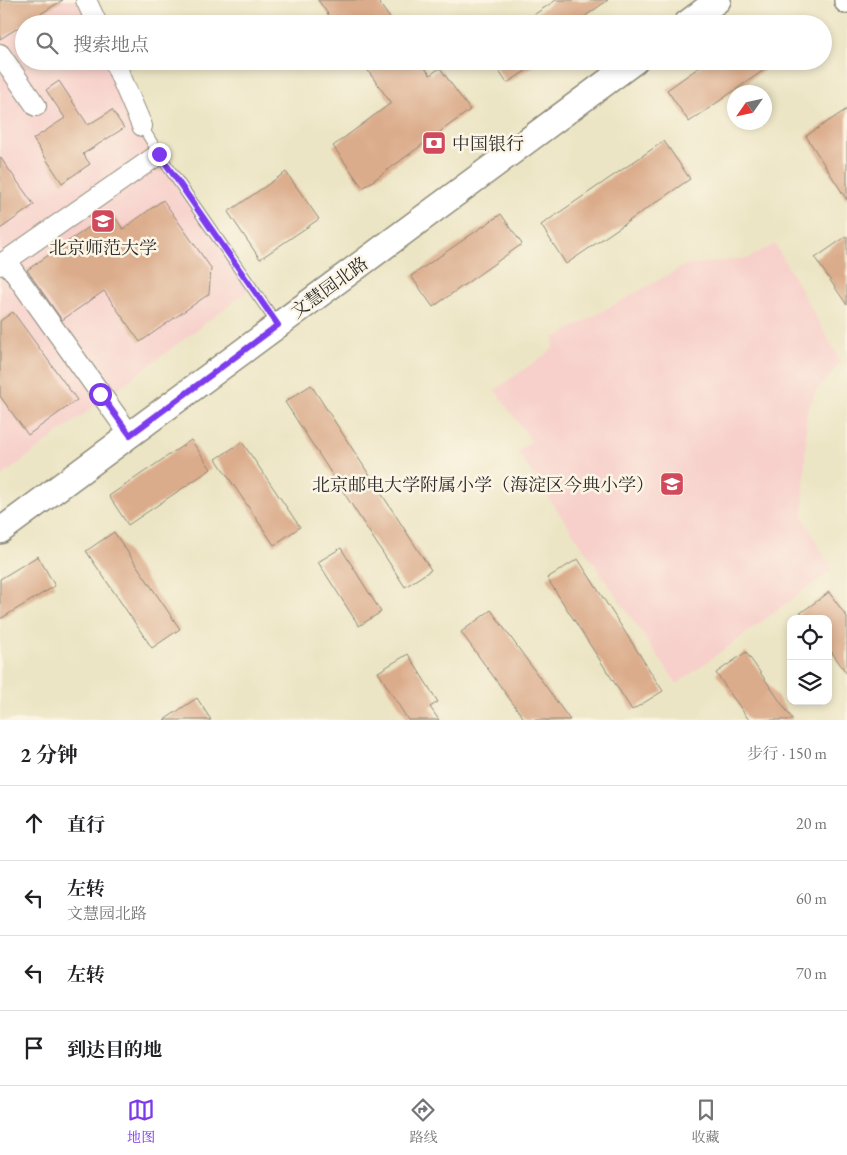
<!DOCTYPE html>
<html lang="zh">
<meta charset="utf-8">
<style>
:root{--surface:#fff;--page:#f6f6f6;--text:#202124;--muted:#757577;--line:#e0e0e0;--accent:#7c3aed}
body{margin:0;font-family:"EB Garamond","Noto Serif SC",serif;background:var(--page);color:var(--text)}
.controls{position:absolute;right:15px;bottom:15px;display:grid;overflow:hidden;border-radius:10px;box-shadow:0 2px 8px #0003}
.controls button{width:45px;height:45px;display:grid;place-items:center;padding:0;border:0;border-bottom:1px solid var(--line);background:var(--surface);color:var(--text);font:25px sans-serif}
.compass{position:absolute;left:727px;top:85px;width:45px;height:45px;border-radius:50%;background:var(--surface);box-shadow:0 2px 8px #0003;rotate:236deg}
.stop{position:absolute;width:15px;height:15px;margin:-11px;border:4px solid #7c3aed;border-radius:50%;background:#fff}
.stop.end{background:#7c3aed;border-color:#fff;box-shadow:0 1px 5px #0008}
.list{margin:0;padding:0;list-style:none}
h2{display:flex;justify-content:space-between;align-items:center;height:65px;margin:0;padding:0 20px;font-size:21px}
h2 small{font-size:16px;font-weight:400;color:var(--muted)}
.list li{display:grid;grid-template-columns:32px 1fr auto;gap:15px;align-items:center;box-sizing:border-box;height:75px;padding:0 20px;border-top:1px solid var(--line)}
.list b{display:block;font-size:19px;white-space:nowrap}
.list p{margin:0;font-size:16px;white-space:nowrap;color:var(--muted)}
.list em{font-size:16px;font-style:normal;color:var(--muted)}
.icon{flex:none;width:28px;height:28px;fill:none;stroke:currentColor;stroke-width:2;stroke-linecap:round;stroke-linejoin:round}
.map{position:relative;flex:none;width:847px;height:720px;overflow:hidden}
.search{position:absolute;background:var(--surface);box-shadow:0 2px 8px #0003;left:15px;right:15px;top:15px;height:55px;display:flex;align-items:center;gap:12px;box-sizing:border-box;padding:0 18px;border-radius:28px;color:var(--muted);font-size:19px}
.sheet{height:365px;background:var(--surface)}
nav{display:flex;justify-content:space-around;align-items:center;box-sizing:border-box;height:70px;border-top:1px solid var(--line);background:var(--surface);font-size:14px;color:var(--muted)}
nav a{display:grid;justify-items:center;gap:2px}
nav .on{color:var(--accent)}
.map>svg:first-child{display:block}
</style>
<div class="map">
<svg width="847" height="720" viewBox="0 0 847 720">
<rect width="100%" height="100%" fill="#fcf5e5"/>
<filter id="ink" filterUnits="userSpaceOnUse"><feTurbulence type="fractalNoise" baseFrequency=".02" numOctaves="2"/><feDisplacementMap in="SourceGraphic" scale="10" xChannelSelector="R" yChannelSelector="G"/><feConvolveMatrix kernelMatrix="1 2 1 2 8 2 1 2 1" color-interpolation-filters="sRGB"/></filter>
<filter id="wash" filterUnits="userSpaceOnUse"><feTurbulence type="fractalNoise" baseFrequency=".0096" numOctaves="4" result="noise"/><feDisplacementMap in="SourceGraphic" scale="20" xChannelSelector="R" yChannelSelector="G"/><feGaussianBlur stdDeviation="1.12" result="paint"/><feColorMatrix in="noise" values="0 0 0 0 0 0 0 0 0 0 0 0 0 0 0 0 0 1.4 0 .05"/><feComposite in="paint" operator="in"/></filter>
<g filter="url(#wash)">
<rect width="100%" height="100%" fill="#ece5c5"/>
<path fill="#f7d0cb" d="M0,0H87L98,24H24V61H115L159,154L252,288L0,477Z
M775,244L841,362L817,390L807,410L803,517L832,570L677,684L517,452L531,441L495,390L553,349L554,338L686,265L748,258Z"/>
<g id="blocks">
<path fill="#dbac8b" d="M0,0H63L0,39Z
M318,0H377L394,24H335Z
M556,0H608L574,24H520Z
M361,61H420L430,75L440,68L470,110L363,188L333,146L391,103Z
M492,61H541L507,83Z
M708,61H777L689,122L667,90Z
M59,81L88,125L112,110L124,128L83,154L90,164L62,183L33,139L65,118L46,90Z
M847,109V200L806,136Z
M664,141L690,179L566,264L541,225Z
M0,157L34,205L0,229Z
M286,172L319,219L260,259L228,212Z
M163,200L211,268L209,294L140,342L104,291L62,320L27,270L111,212L123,229Z
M501,214L522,244L433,307L411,276Z
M847,236V305L815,258Z
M13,312L77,400L28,435L0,396V321Z
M311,385L431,570L405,587L285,402Z
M191,440L211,469L128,525L109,496Z
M242,442L300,527L274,545L216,459Z
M114,532L180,629L152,648L86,551Z
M341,548L381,612L359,626L318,562Z
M38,556L55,586L0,619V579Z
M578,559L663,691L632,710L547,578Z
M828,591L847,617V674L828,647V619H792L828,593Z
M491,610L570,720H525L461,632Z
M746,652L793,720H749L716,673Z
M408,654L438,702L430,707L439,720H408L378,672Z
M197,698L211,720H164Z"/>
</g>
</g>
<g filter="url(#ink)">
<use href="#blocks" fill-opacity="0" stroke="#8c8878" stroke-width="1"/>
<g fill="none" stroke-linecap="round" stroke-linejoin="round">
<defs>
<path id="service" d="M142,126L159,154L278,325"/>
<path id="minor" d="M86,0L97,24
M0,54L36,106
M114,61L142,126
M6,261L130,435
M0,265L159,154"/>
<path id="tertiary" d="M847,0V1
M686,24L718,0
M0,531L635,61"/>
</defs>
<use href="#service" stroke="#8c8878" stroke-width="12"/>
<use href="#minor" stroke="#8c8878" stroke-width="22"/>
<use href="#tertiary" stroke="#8c8878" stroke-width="28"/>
<use href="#service" stroke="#fff" stroke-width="10"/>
<use href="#minor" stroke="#fff" stroke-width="20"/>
<use href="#tertiary" stroke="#fff" stroke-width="25"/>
</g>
</g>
<g fill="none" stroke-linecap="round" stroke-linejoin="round" filter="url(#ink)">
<path stroke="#7c3aed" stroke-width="6" d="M100,394L130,435L278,325L159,154"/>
</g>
<defs>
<symbol id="bank-square" viewBox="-11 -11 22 22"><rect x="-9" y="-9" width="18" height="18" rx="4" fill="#d1495b" stroke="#fcf5e5"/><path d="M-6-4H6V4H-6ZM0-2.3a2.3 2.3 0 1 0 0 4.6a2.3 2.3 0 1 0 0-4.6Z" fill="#fff"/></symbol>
<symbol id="university-square" viewBox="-11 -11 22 22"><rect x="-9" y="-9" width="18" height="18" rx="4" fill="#d1495b" stroke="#fcf5e5"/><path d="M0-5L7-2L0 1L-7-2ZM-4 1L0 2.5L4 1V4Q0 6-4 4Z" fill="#fff"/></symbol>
<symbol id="school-square" viewBox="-11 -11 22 22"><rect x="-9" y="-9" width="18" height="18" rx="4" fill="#d1495b" stroke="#fcf5e5"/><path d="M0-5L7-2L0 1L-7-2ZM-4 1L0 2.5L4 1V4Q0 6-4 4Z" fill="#fff"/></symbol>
</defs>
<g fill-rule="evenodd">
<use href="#bank-square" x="420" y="129" width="28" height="28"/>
<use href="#university-square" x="89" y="207" width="28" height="28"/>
<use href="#school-square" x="658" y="470" width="28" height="28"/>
</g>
<g text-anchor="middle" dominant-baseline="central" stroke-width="5" stroke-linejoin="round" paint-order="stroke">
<g font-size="18" fill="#2b2b2b" stroke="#fcf5e5" text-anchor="start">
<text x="452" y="143">中国银行</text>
<text x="103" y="247" text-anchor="middle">北京师范大学</text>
<text x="654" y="484" text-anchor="end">北京邮电大学附属小学（海淀区今典小学）</text>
</g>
<g font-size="18" fill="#2b2b2b" stroke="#fcf5e5">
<text transform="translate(329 287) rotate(-36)">文慧园北路</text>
</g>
</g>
</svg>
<div class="controls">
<button><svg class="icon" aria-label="locate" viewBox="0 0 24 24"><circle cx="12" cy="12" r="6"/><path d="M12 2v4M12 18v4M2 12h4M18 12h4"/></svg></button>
<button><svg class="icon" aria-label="layers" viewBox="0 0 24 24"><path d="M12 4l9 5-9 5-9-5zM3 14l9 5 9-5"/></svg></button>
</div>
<svg class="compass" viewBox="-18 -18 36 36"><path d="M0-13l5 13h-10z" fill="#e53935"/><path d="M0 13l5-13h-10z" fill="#757577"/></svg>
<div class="stop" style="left:100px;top:394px"></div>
<div class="stop end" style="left:159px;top:154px"></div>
<div class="search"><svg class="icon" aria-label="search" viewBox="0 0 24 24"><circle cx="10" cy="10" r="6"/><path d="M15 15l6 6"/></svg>搜索地点</div>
</div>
<section class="sheet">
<h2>2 分钟<small>步行 · 150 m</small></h2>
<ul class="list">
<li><svg class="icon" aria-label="ahead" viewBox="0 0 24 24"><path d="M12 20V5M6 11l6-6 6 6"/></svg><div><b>直行</b></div><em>20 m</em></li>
<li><svg class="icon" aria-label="left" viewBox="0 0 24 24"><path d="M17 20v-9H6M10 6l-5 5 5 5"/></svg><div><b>左转</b><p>文慧园北路</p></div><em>60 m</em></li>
<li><svg class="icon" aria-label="left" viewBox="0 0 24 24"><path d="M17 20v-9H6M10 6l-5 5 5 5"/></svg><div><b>左转</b></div><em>70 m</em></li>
<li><svg class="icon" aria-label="arrive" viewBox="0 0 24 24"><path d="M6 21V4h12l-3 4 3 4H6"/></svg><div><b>到达目的地</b></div></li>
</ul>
</section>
<nav>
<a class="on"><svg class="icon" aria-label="map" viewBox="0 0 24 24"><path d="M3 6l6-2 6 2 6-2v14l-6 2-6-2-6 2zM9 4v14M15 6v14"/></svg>地图</a>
<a><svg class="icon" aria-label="directions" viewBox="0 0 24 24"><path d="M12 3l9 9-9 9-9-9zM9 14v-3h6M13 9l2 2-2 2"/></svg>路线</a>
<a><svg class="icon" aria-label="saved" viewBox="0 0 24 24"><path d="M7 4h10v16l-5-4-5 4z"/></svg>收藏</a>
</nav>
